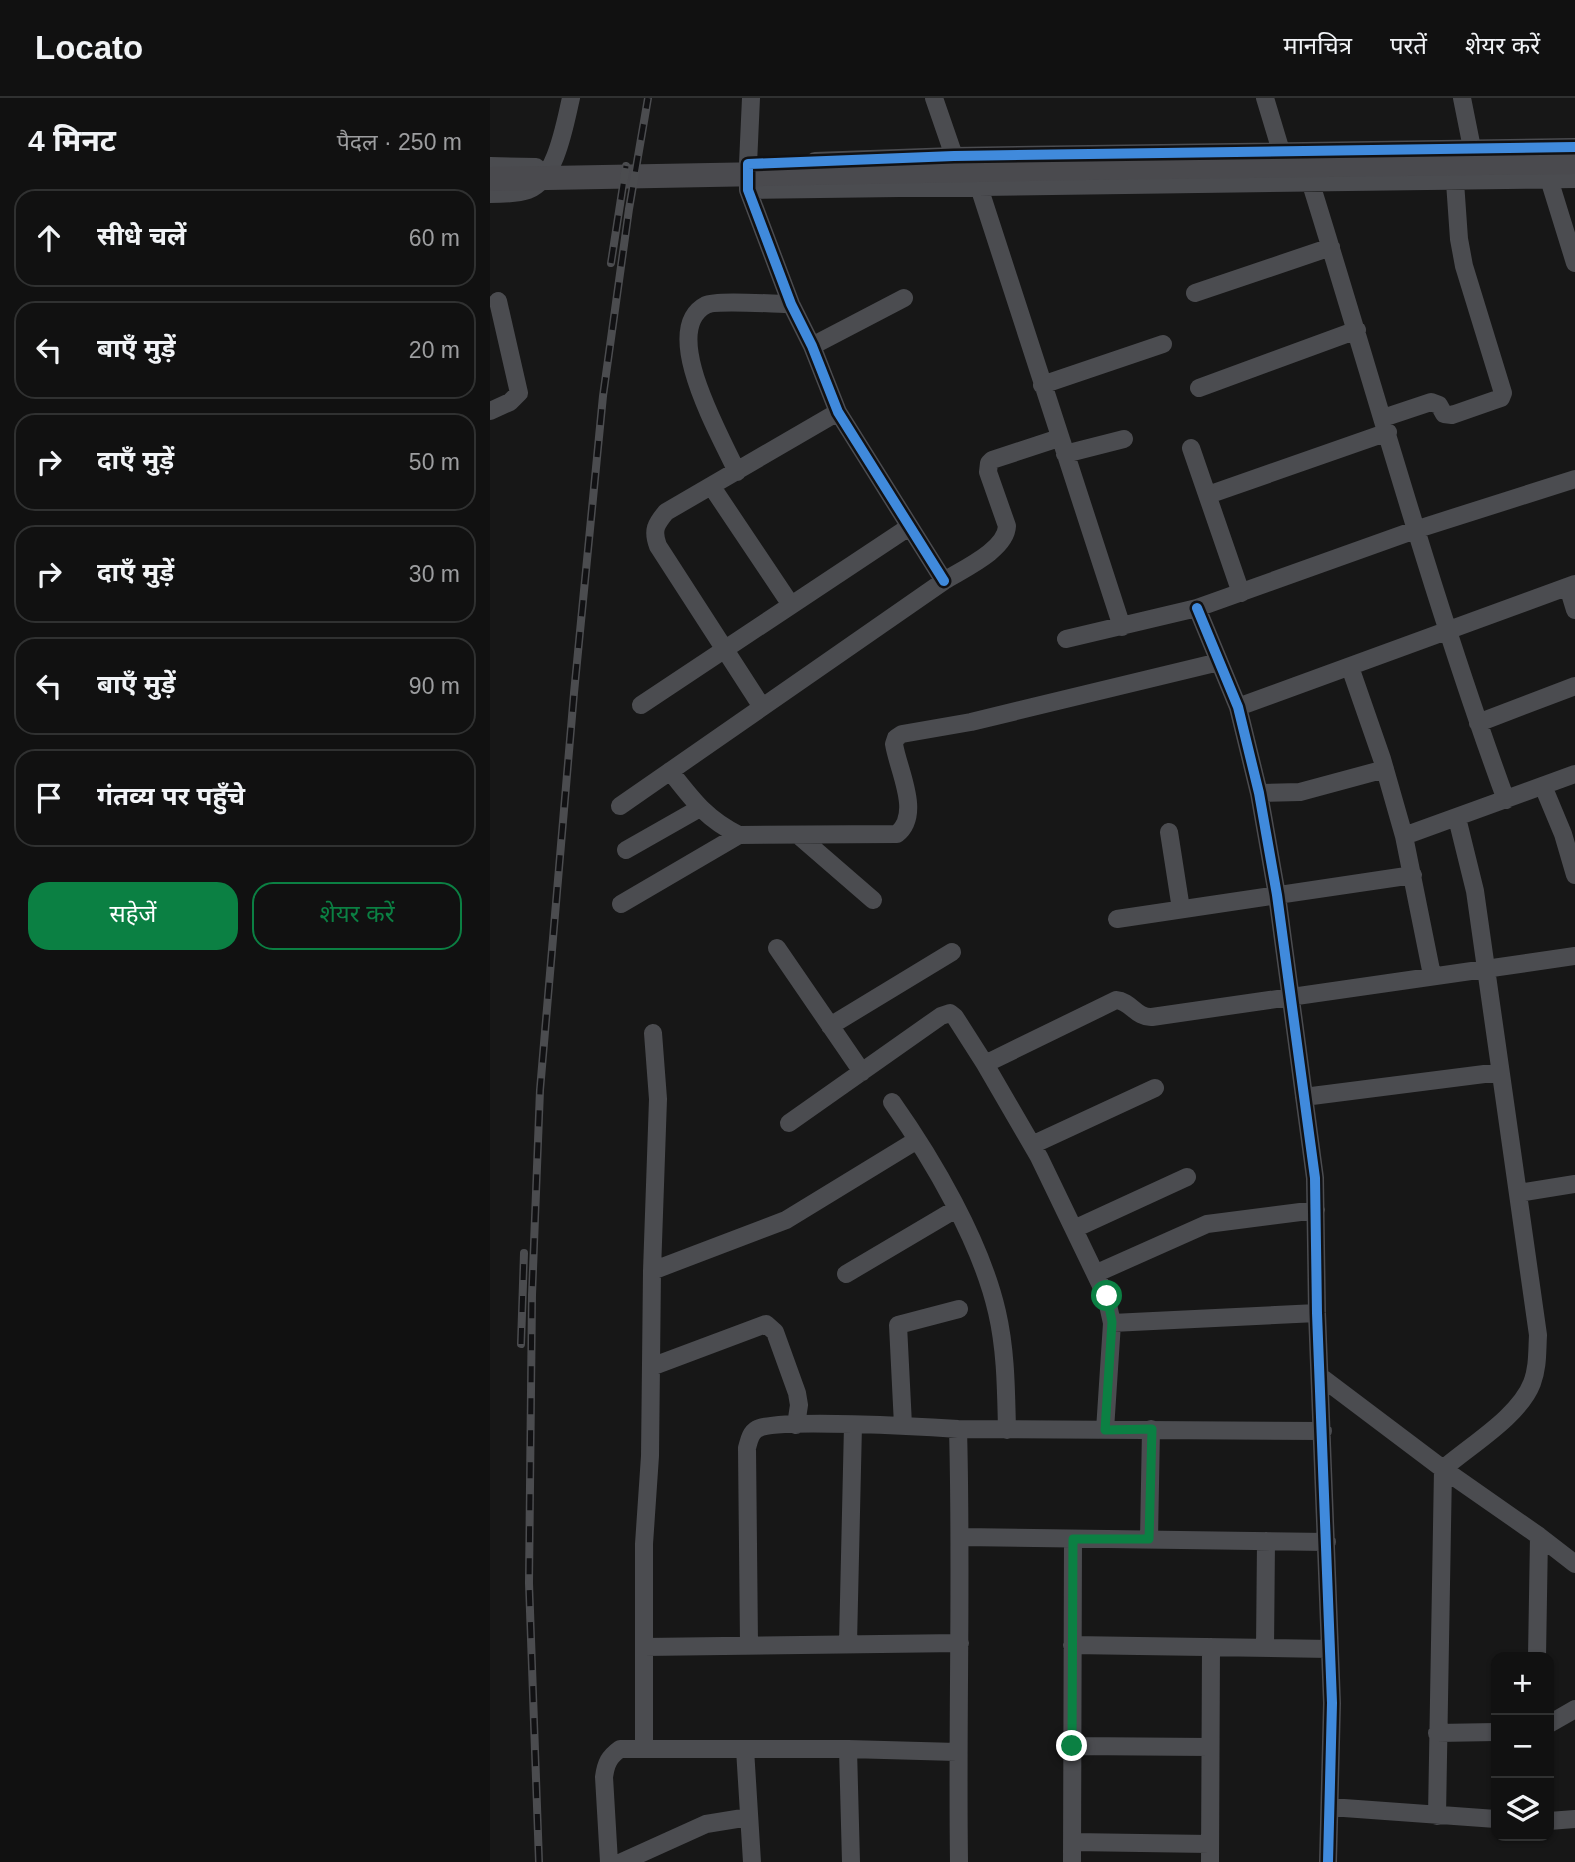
<!DOCTYPE html>
<html lang="hi">
<meta charset="utf-8">
<style>
:root{--surface:#111;--page:#1e1f1f;--text:#f1f3f6;--muted:#9c9d9f;--line:#303131;--accent:#0b8043}
body{margin:0;font-family:Arial,"Noto Sans Devanagari",sans-serif;background:var(--page);color:var(--text)}
.controls{position:absolute;right:21px;bottom:21px;display:grid;overflow:hidden;border-radius:14px;box-shadow:0 2px 5px #0004}
.controls button{width:63px;height:63px;display:grid;place-items:center;padding:0;border:0;border-bottom:2px solid var(--line);background:var(--surface);color:var(--text);font:35px sans-serif}
.stop{position:absolute;width:21px;height:21px;margin:-16px;border:5px solid #0b8043;border-radius:50%;background:#fff}
.stop.end{background:#0b8043;border-color:#fff;box-shadow:0 2px 7px #0008}
.list{margin:0;padding:0;list-style:none}
h2{display:flex;justify-content:space-between;align-items:center;height:91px;margin:0;padding:0 28px;font-size:30px}
h2 small{font-size:23px;font-weight:400;color:var(--muted)}
.list li{display:grid;grid-template-columns:46px 1fr auto;gap:21px;align-items:center;box-sizing:border-box;height:98px;margin:0 14px 14px;padding:0 14px;border:2px solid var(--line);border-radius:21px}
.list b{display:block;font-size:26px;white-space:nowrap}
.list em{font-size:23px;font-style:normal;color:var(--muted)}
.actions{display:flex;gap:14px;padding:21px 28px}
.actions a{flex:1;padding:16px 0;border:2px solid var(--accent);border-radius:21px;text-align:center;font-size:24px;color:var(--accent)}
.actions .main{background:var(--accent);color:#fff}
.icon{flex:none;width:38px;height:38px;fill:none;stroke:currentColor;stroke-width:2;stroke-linecap:round;stroke-linejoin:round}
.map{position:relative;flex:none;width:1085px;height:1764px;overflow:hidden}
header{display:flex;align-items:center;gap:42px;box-sizing:border-box;height:98px;padding:0 35px;background:var(--surface);border-bottom:2px solid var(--line)}
header strong{font-size:33px}
nav{display:flex;gap:38px;margin-inline-start:auto;font-size:24px}
main{display:flex}
aside{flex:1;background:var(--surface)}
.map>svg:first-child{display:block}
</style>
<header>
<strong>Locato</strong>
<nav><a>मानचित्र</a><a>परतें</a><a>शेयर करें</a></nav>
</header>
<main>
<aside>
<h2>4 मिनट<small>पैदल · 250 m</small></h2>
<ul class="list">
<li><svg class="icon" aria-label="ahead" viewBox="0 0 24 24"><path d="M12 20V5M6 11l6-6 6 6"/></svg><div><b>सीधे चलें</b></div><em>60 m</em></li>
<li><svg class="icon" aria-label="left" viewBox="0 0 24 24"><path d="M17 20v-9H6M10 6l-5 5 5 5"/></svg><div><b>बाएँ मुड़ें</b></div><em>20 m</em></li>
<li><svg class="icon" aria-label="right" viewBox="0 0 24 24"><path d="M7 20v-9h11M14 6l5 5-5 5"/></svg><div><b>दाएँ मुड़ें</b></div><em>50 m</em></li>
<li><svg class="icon" aria-label="right" viewBox="0 0 24 24"><path d="M7 20v-9h11M14 6l5 5-5 5"/></svg><div><b>दाएँ मुड़ें</b></div><em>30 m</em></li>
<li><svg class="icon" aria-label="left" viewBox="0 0 24 24"><path d="M17 20v-9H6M10 6l-5 5 5 5"/></svg><div><b>बाएँ मुड़ें</b></div><em>90 m</em></li>
<li><svg class="icon" aria-label="arrive" viewBox="0 0 24 24"><path d="M6 21V4h12l-3 4 3 4H6"/></svg><div><b>गंतव्य पर पहुँचे</b></div></li>
</ul>
<div class="actions"><a class="main">सहेजें</a><a>शेयर करें</a></div>
</aside>
<div class="map">
<svg width="1085" height="1764" viewBox="0 0 1085 1764">
<rect width="100%" height="100%" fill="#171717"/>
<g fill="none" stroke-linecap="round" stroke-linejoin="round">
<path stroke="#4b4c50" stroke-width="18" d="M444,0L464,58
M775,0L791,53
M972,0L982,50
M325,63L464,58L1085,49
M258,66V92L301,206L322,248L348,314L454,483
M258,66L261,0
M0,68L46,69
M489,80V89L632,529
M1059,81L1085,165
M821,86C885,291 942,500 1016,702
M258,92L1085,81
M0,96C12,96 27,96 38,92C66,82 75,25 81,0
M705,195L841,149
M322,248L414,200
M552,287L673,246
M709,290L867,232
M0,313L20,304L29,295L8,203
M893,320L941,304L949,307L954,316L962,317L1005,302L1011,300L1013,295L974,168L969,141L965,84
M701,350L751,495
M575,356L634,341
M247,374C232,340 168,232 216,207C226,202 285,206 301,206
M222,389L301,507
M718,397L898,334
M1078,489L1085,512
M707,510L748,609L769,695L787,797L825,1080L827,1215L842,1605L838,1764
M576,541L707,510L928,431L1085,381
M860,569L892,661L914,738L942,877
M151,607L419,429
M272,609L168,448C162,432 166,426 176,414L348,314
M748,609L1085,486
M988,625L1085,588
M180,673C202,701 216,721 249,737L407,736C432,716 408,672 404,646L406,640L412,636L481,624L729,564
M1053,688L1073,736L1085,777
M769,695L810,694L895,671
M130,708L454,483C473,471 516,452 517,428L498,374L499,365L502,362L569,340
M679,734L691,811
M308,737L383,802
M914,738L1085,676
M136,752L210,710
M131,806L249,737
M627,821L923,777
M287,850L372,974
M340,928L462,854
M495,966L626,902C641,903 646,920 662,919L1085,858
M814,999L1010,974
M402,1004C443,1062 491,1144 507,1214C516,1253 516,1292 517,1332
M299,1025L451,918L460,915L465,919L495,966L549,1059L616,1198L622,1225L615,1332
M542,1047L665,990
M1028,1095L1085,1086
M584,1131L697,1079
M162,1173L296,1122L427,1042
M607,1175L717,1126L826,1112
M356,1176L466,1111
M622,1225L827,1215
M161,1269L276,1226L285,1234L307,1295L309,1307L306,1327
M831,1279L953,1371L1049,1438L1085,1466
M413,1327L408,1227L469,1211
M468,1331C472,1476 467,1620 469,1764
M471,1439L837,1444
M659,1441L661,1331
M259,1546L257,1350C259,1343 260,1335 267,1331C284,1320 439,1329 468,1331L833,1333
M358,1546L363,1327
M582,1547L840,1551
M154,1549L470,1545
M775,1550L776,1443
M1047,1559L1049,1438
M1059,1626L1085,1611
M947,1635L1006,1634
M582,1648L720,1649
M154,1651V1446L160,1358L162,1173L168,1001L163,935
M255,1651L262,1764
M358,1651L361,1764
M840,1709L1006,1721
M947,1718L953,1371C979,1348 1029,1319 1042,1285C1048,1269 1047,1254 1048,1237L985,793L967,720
M1059,1723L1085,1721
M582,1744L720,1746
M119,1764L114,1679C116,1665 119,1659 130,1651H358L467,1654
M132,1764L216,1726L259,1719
M582,1764L583,1441
M720,1764L721,1549"/>
<path stroke="#4a4a4e" stroke-width="24" d="M0,81L597,70L1085,64"/>
<defs>
<path id="rail" d="M121,165L136,68
M31,1246L34,1155
M49,1764L39,1485L42,1197L50,992L84,595L113,298L139,111L158,0"/>
</defs>
<use href="#rail" stroke="#4b4c4f" stroke-width="8"/>
<use href="#rail" stroke="#111113" stroke-width="5" stroke-dasharray="16" stroke-linecap="butt"/>
<defs>
<path id="cycleway" d="M454,483L348,314L322,248L301,206L258,92V66L464,58L1085,49
M707,510L748,609L769,695L787,797L825,1080L827,1215L842,1605L838,1764"/>
</defs>
<use href="#cycleway" stroke="#111113" stroke-width="15"/>
<use href="#cycleway" stroke="#408adc" stroke-width="10"/>
</g>
<g fill="none" stroke-linecap="round" stroke-linejoin="round">
<path stroke="#0b8043" stroke-width="9" d="M582,1648L583,1441H659L662,1331L615,1332L622,1224L617,1198"/>
</g>
</svg>
<div class="controls">
<button>+</button>
<button>−</button>
<button><svg class="icon" aria-label="layers" viewBox="0 0 24 24"><path d="M12 4l9 5-9 5-9-5zM3 14l9 5 9-5"/></svg></button>
</div>
<div class="stop" style="left:617px;top:1198px"></div>
<div class="stop end" style="left:582px;top:1648px"></div>
</div>
</main>
